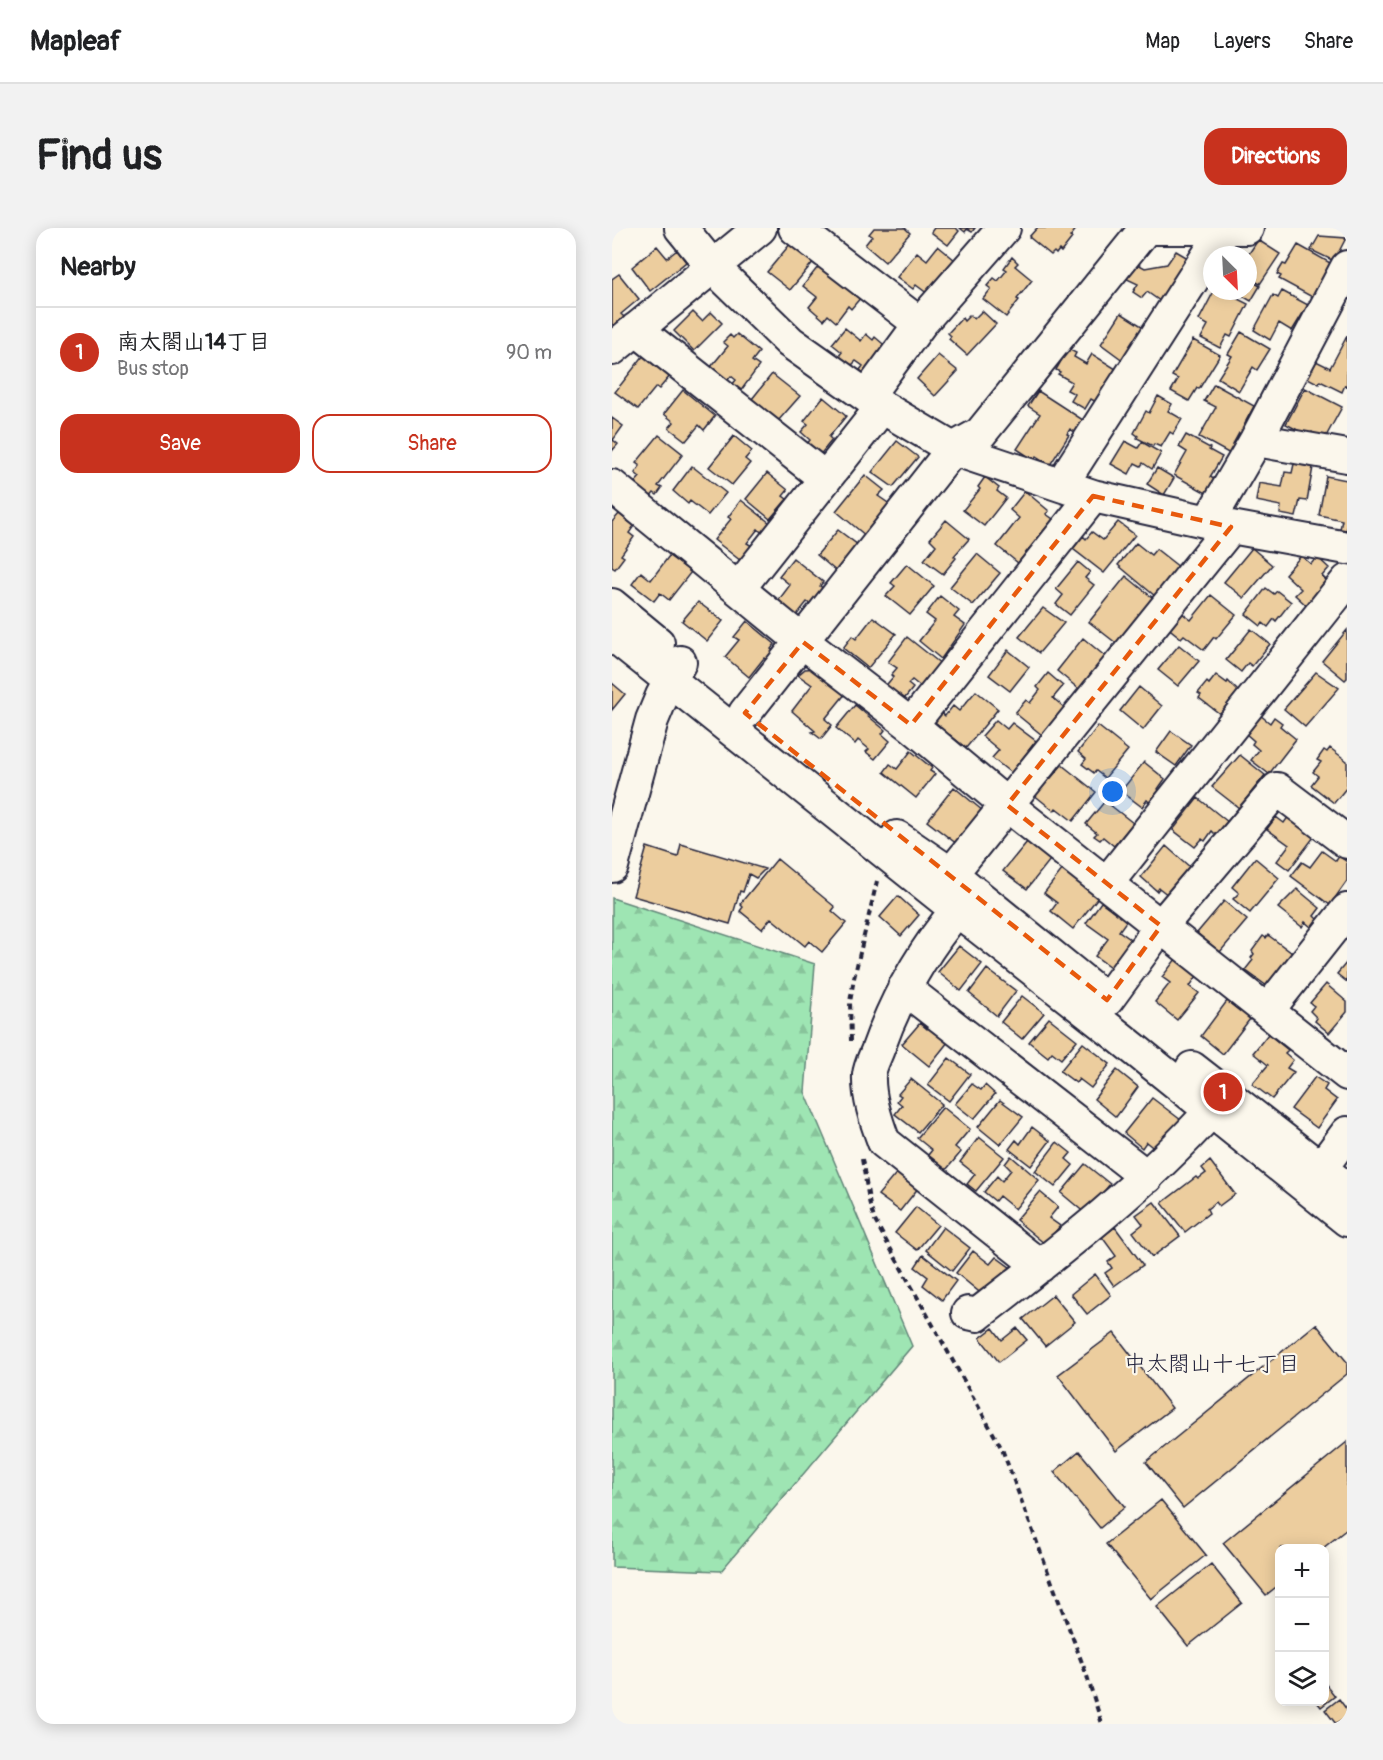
<!DOCTYPE html>
<meta charset="utf-8">
<style>
:root{--surface:#fff;--page:#f2f2f2;--text:#202124;--muted:#757577;--line:#e0e0e0;--accent:#c8321e}
body{margin:0;font-family:Pangolin,"Klee One",sans-serif;background:var(--page);color:var(--text)}
.controls{position:absolute;right:18px;bottom:18px;display:grid;overflow:hidden;border-radius:12px;box-shadow:0 3px 15px #0003}
.controls button{width:54px;height:54px;display:grid;place-items:center;padding:0;border:0;border-bottom:2px solid var(--line);background:var(--surface);color:var(--text);font:30px sans-serif}
.compass{position:absolute;left:591px;top:18px;width:54px;height:54px;border-radius:50%;background:var(--surface);box-shadow:0 3px 15px #0003;rotate:156deg}
.you{position:absolute;left:501px;top:564px;width:21px;height:21px;margin:-15px;border:4px solid #fff;border-radius:50%;background:#1a73e8;box-shadow:0 0 0 9px #1a73e833}
.badge{display:grid;place-items:center;width:39px;height:39px;border-radius:50%;background:var(--accent);color:#fff;font-size:20px;font-weight:700}
.pin{position:absolute;translate:-50% -50%;border:3px solid #fff;box-shadow:0 2px 6px #0006}
.list{margin:0;padding:0;list-style:none}
h2{display:flex;justify-content:space-between;align-items:center;height:78px;margin:0;padding:0 24px;font-size:26px}
h2 small{font-size:20px;font-weight:400;color:var(--muted)}
.list li{display:grid;grid-template-columns:39px 1fr auto;gap:18px;align-items:center;box-sizing:border-box;height:90px;padding:0 24px;border-top:2px solid var(--line)}
.list b{display:block;font-size:22px;white-space:nowrap}
.list p{margin:0;font-size:20px;white-space:nowrap;color:var(--muted)}
.list em{font-size:20px;font-style:normal;color:var(--muted)}
.actions{display:flex;gap:12px;padding:18px 24px}
.actions a{flex:1;padding:14px 0;border:2px solid var(--accent);border-radius:18px;text-align:center;font-size:21px;color:var(--accent)}
.actions .main{background:var(--accent);color:#fff}
.icon{flex:none;width:33px;height:33px;fill:none;stroke:currentColor;stroke-width:2;stroke-linecap:round;stroke-linejoin:round}
.map{position:relative;flex:none;width:735px;height:1496px;overflow:hidden;border-radius:18px}
header{display:flex;align-items:center;gap:36px;box-sizing:border-box;height:84px;padding:0 30px;background:var(--surface);border-bottom:2px solid var(--line)}
header strong{font-size:28px}
nav{display:flex;gap:33px;margin-inline-start:auto;font-size:21px}
.intro{display:flex;align-items:center;justify-content:space-between;box-sizing:border-box;height:144px;padding:0 36px}
h1{margin:0;font-size:42px}
.button{padding:15px 27px;border-radius:18px;background:var(--accent);color:#fff;font-size:21px;font-weight:700}
main{display:flex;gap:36px;padding:0 36px}
aside{flex:1;background:var(--surface);border-radius:18px;box-shadow:0 3px 15px #0003}
.map>svg:first-child{display:block}
</style>
<header>
<strong>Mapleaf</strong>
<nav><a>Map</a><a>Layers</a><a>Share</a></nav>
</header>
<div class="intro"><h1>Find us</h1><a class="button">Directions</a></div>
<main>
<aside>
<h2>Nearby<small></small></h2>
<ul class="list">
<li><span class="badge">1</span><div><b>南太閤山14丁目</b><p>Bus stop</p></div><em>90 m</em></li>
</ul>
<div class="actions"><a class="main">Save</a><a>Share</a></div>
</aside>
<div class="map">
<svg width="735" height="1496" viewBox="0 0 735 1496">
<defs>
<pattern id="forest-firs" width="22" height="20" patternUnits="userSpaceOnUse" patternTransform="scale(1.5)"><rect width="22" height="20" fill="#9ee5b3"/><path d="M5 1l3.5 6h-7zM16 11l3.5 6h-7z" fill="#88c49b"/></pattern>
</defs>
<rect width="100%" height="100%" fill="#fbf7ec"/>
<filter id="ink" filterUnits="userSpaceOnUse"><feTurbulence type="fractalNoise" baseFrequency=".0167" numOctaves="2"/><feDisplacementMap in="SourceGraphic" scale="12" xChannelSelector="R" yChannelSelector="G"/><feConvolveMatrix kernelMatrix="1 2 1 2 8 2 1 2 1" color-interpolation-filters="sRGB"/></filter>
<g filter="url(#ink)">
<path fill="url(#forest-firs)" stroke="#608477" stroke-width="1.5" d="M0,670L203,736L193,864L300,1118L109,1343L0,1339Z"/>
<path fill="#eccd9e" stroke="#22223b" stroke-width="1.5" d="M262,0H293L298,5L273,34L253,17L260,8L257,6Z
M322,0H344L347,3L336,17L319,4Z
M348,0H363L360,4L355,1L353,4Z
M425,0H465L458,9L460,10L449,24L447,22L444,26L442,24L439,27L417,9Z
M707,8L734,10L722,33L699,22Z
M646,12L668,26L648,56L636,49V27Z
M179,15L202,33L178,62L155,44Z
M686,17L720,36L702,70L667,51L669,48L665,46L671,36L674,37Z
M45,18L55,30L65,22L74,34L38,63L20,39Z
M326,18L343,32L316,66L304,57L301,61L285,49L305,24L315,32Z
M564,23L576,30L548,73L535,64L530,70L521,64L526,56L513,50L522,34L533,40L555,36Z
M400,29L406,35L403,38L420,52L405,71L407,72L394,89L371,71L379,61L375,58L382,50L386,53L395,42L392,40Z
M209,35L226,48L224,51L241,65L243,62L250,68L239,81L236,78L224,94L216,87L212,92L197,79L205,69L191,58Z
M7,46L27,71L9,86L13,90L2,99L0,96V51Z
M636,51L648,58L639,73L622,63H636Z
M602,63H610L636,76L619,109L615,107L608,120L589,110L596,97L587,92Z
M670,63L696,77L680,103L667,95L658,112L642,102L661,67L666,70Z
M370,83L384,96L355,127L337,111L339,108L336,105L350,90L352,93L358,87L362,91Z
M81,84L90,93L99,84L110,95L82,123L62,103Z
M509,85L533,100L512,133L489,116Z
M233,100L249,113L254,106L261,112L263,109L277,121L255,148L248,142L251,138L244,133L238,139L226,129L230,124L220,116Z
M629,104L658,121L645,142L641,139L627,163L606,150L620,128L616,126Z
M125,106L147,124L140,133L147,138L128,164L120,157L124,152L119,148L114,154L98,140L116,118L111,114L118,107L121,110Z
M735,108V158L733,157L730,164L708,153L707,156L692,148L700,131L718,140Z
M581,112L608,127L587,161L585,160L577,173L559,163L566,151L560,148Z
M456,121L464,125L462,129L474,136L480,126L504,141L484,174L479,171L473,181L459,173L463,166L455,162L460,154L446,146L448,144L444,142Z
M32,127L58,148L47,161L44,159L26,181L3,164Z
M326,127L346,143L323,168L305,151Z
M160,146L188,168L166,193L140,171Z
M602,156L642,178L634,193L637,195L630,207L627,205L621,216L625,218L620,227L587,209L604,179L592,173Z
M693,160L730,179L712,212L700,204L697,208L674,196Z
M71,162L103,188L92,202L87,197L74,213L57,200L62,194L52,186Z
M426,163L474,194L466,206L458,201L455,206L457,207L438,237L424,228L422,232L405,221L428,186L416,178Z
M546,168L560,176L556,183L570,191L561,206L558,204L549,219L542,216L541,218L525,210L526,208L522,205L534,183L537,185Z
M211,169L234,188L217,209L220,212L207,228L193,218L198,212L189,204L196,196L192,193Z
M0,190L11,198L1,212L6,216L0,223Z
M47,207L71,226L46,258L50,260L45,267L42,265L36,272L19,259L28,249L23,245L28,238L24,235Z
M574,207L598,220L597,222L610,229L598,249L604,252L596,266L562,247L575,224L567,219Z
M122,208L140,223L133,231L138,235L120,257L97,239Z
M285,213L306,229L281,259L260,244Z
M513,213L526,220L530,214L549,225L540,241L531,235L529,238L523,235L517,246L499,236Z
M682,236L701,239L695,273L688,272L684,289L668,286L669,278L644,273L647,255L670,259L673,244L680,245Z
M80,238L114,265L96,287L78,273L76,276L61,263Z
M545,240L562,250L552,267L535,256Z
M155,245L176,262L171,268L175,271L158,291L134,271Z
M253,247L272,262L266,268L279,277L254,308L224,283Z
M714,248L735,252V302L728,301L730,292L707,287Z
M373,249L387,260L385,263L394,270L372,298L351,282L368,261L366,259Z
M413,263L437,283L434,286L441,291L406,335L385,318L407,290L398,282Z
M129,272L158,295L150,305L146,301L135,315L140,318L129,333L102,312L119,291L116,289Z
M7,286L22,298L17,305L22,309L9,327L12,329L3,341L0,339V294Z
M334,292L357,311L342,328L344,330L331,346L312,332L324,317L318,311Z
M506,294L523,307L492,345L461,321L471,308L474,311L480,304L491,312Z
M226,302L246,317L225,344L205,327Z
M524,315L539,327L544,321L567,339L543,368L506,337Z
M640,320L660,337L632,370L612,354Z
M365,326L388,345L361,377L338,359Z
M57,328L79,344L57,372L48,365L42,373L20,356L29,344L39,352Z
M689,328L699,336L705,329L717,340L710,348L716,354L695,378L683,367L689,361L673,346Z
M181,330L211,354L208,358L212,361L199,377L195,374L184,388L166,373L178,357L167,348Z
M466,334L478,344L473,350L482,357L458,387L444,376L451,367L444,361Z
M295,336L322,358L298,387L274,368L283,358L279,355Z
M514,348L541,370L504,415L477,394Z
M654,360L662,366L665,363L679,374L664,393L662,391L656,399L651,395L649,398L634,386Z
M599,367L624,387L604,411L602,409L592,422L572,407L569,410L554,398L566,382L579,392Z
M328,368L347,383L342,389L353,397L329,431L307,413L323,393L314,386Z
M86,374L111,393L95,413L70,393Z
M431,380L452,395L427,425L407,409Z
M261,389L284,406L256,440L231,420L240,408L244,411Z
M135,393L163,416L159,421L162,423L155,432L152,430L137,449L113,429L127,412L122,409Z
M639,401L658,416L640,438L636,435L629,444L614,432Z
M735,402V450L733,452L710,433Z
M295,409L329,436L310,460L300,452L296,456L301,460L289,475L271,461L281,449L279,447L285,440L276,434Z
M471,410L494,429L468,462L445,443Z
M567,417L587,433L566,458L546,442Z
M396,422L417,439L398,463L377,447Z
M206,440L234,465L213,491L220,497L209,511L200,504L203,503L180,483L200,457L186,447L193,441Z
M704,444L727,460L693,499L672,481Z
M436,445L451,458L441,470L453,480L430,507L403,485L414,472L418,475L428,462L425,459Z
M604,447L615,455L616,453L626,463L608,486L587,470L589,467L586,465L595,454L597,456Z
M0,455L13,466L0,482Z
M527,459L550,478L531,502L508,483Z
M364,463L386,481L354,520L338,507L333,513L323,504L328,498L319,491L326,482L333,488L341,478L347,483Z
M243,477L273,502L270,506L278,513L263,531L254,524L257,521L246,512L243,516L224,500Z
M648,487L658,495L662,489L670,495L668,498L684,511L657,546L639,532L647,522L640,516L642,513L633,505Z
M384,492L395,501L400,495L424,513L399,545L380,530L387,522L370,508Z
M486,498L516,522L493,550L484,543L482,545L470,536L474,531L466,524Z
M559,503L579,517L564,538L544,524Z
M718,520L735,533V559L722,575L699,557L706,548L701,544L709,534L705,532L712,522L715,524Z
M299,523L320,540L318,543L323,546L304,570L272,544L278,536L285,541Z
M628,527L653,547L627,580L600,559Z
M532,534L553,551L546,561L548,563L538,575L535,572L530,579L509,563Z
M450,537L484,564L461,593L444,580L442,583L421,566L436,548L439,550Z
M342,559L371,583L345,616L315,593Z
M586,570L616,594L605,608L600,603L593,613L590,611L583,619L561,602Z
M493,573L521,595L502,618L491,609L488,612L482,608L485,605L474,596Z
M679,585L705,605L677,642L665,633L677,617L655,601L664,589L672,595Z
M415,614L438,632L415,661L391,643Z
M69,616L153,641L144,650L137,646L131,664L128,663L118,696L21,668L35,619L66,629Z
M554,618L579,640L556,667L547,660L545,663L529,649Z
M710,623L724,633L727,628L735,634V653L718,677L679,648L690,634L698,639Z
M643,630L667,650L638,685L621,671L627,665L620,659Z
M165,631L223,679L220,683L234,695L210,724L197,713L193,718L159,690L150,701L128,683L131,679L128,676Z
M454,637L487,668L461,701L439,683L445,675L432,665Z
M685,661L708,680L702,688L705,691L699,699L693,694L690,699L666,680Z
M286,668L307,687L289,708L268,689Z
M612,673L635,692L608,724L585,705Z
M489,674L515,692L507,703L521,713L501,741L483,728L496,711L474,695Z
M656,707L680,725L655,758L633,742L641,732L639,730L642,726L640,723L651,708L654,710Z
M347,718L370,736L349,763L326,744Z
M564,731L585,748L578,758L587,765L565,792L543,774L558,755L550,749Z
M735,734V754L725,746Z
M375,741L404,763L385,788L357,765Z
M714,756L735,774V784L717,805L703,793L705,790L698,783L702,778L698,775Z
M410,768L432,785L410,811L389,794Z
M615,773L628,783L630,780L638,786L636,789L638,791L611,826L589,808Z
M437,790L465,812L449,831L440,824L436,829L417,814Z
M321,794L340,809L317,838L290,816L308,795L315,801Z
M656,806L676,822L673,825L681,832L675,840L682,844L660,871L640,856L656,837L641,825Z
M471,815L498,836L479,860L467,851L464,855L448,843Z
M337,830L358,846L337,873L316,857Z
M505,842L526,859L504,889L482,871Z
M703,849L715,857L712,862L725,872L705,900L679,881Z
M299,851L330,876L306,904L283,886L290,877L285,873L289,868L286,866Z
M360,856L369,862L373,857L383,866L362,891L343,876Z
M540,870L569,892L544,922L534,914L530,920L512,905Z
M388,872L411,889L388,917L366,899Z
M331,879L358,901L343,919L349,924L334,942L316,927L320,922L305,910Z
M420,899L438,913L419,938L397,921L404,912L408,916Z
M367,909L392,929L364,963L355,956L363,946L348,934Z
M445,914L459,925L454,931L461,937L443,959L423,943Z
M399,928L427,952L403,981L387,968L383,973L372,964L385,948L390,953L399,942L393,936Z
M598,933L623,966L607,978L604,974L595,981L597,985L573,1004L550,975L584,949L586,951L594,945L590,940Z
M473,936L498,956L474,986L449,965Z
M287,942L307,959L288,983L266,967Z
M428,964L446,979L437,990L448,998L433,1016L404,992Z
M542,974L568,1008L540,1029L521,1004L531,996L524,987Z
M304,979L326,997L305,1022L283,1005Z
M331,999L358,1020L340,1043L314,1022Z
M503,999L531,1037L502,1058L493,1045L500,1040L496,1034L504,1028L490,1009Z
M361,1023L378,1036L384,1029L399,1040L383,1060L371,1067L344,1045Z
M311,1027L344,1053L330,1072L311,1057L316,1049L303,1039Z
M483,1046L499,1067L475,1086L459,1066Z
M441,1067L463,1094L433,1118L411,1091Z
M704,1096L735,1134V1146L571,1280L534,1234Z
M381,1100L390,1112L405,1100L415,1112L387,1134L368,1110Z
M502,1105L560,1180L504,1223L446,1147Z
M735,1214V1301L711,1320H668V1356L654,1367L611,1315Z
M467,1223L513,1279L488,1300L442,1244Z
M549,1272L594,1327L539,1371L494,1316Z
M599,1336L630,1375L576,1418L545,1379Z
M712,1454L723,1468L709,1479L705,1474H712Z
M727,1471L735,1482V1490L724,1496L713,1482Z"/>
<g fill="none" stroke-linecap="round" stroke-linejoin="round">
<defs>
<path id="minor" d="M69,0L100,38L178,114L270,179L341,221L481,268L619,299L735,320
M183,0L308,96L392,0
M540,0H635
M24,101L213,250
M0,121L148,0
M255,168L308,96
M644,212L735,228
M449,257L613,1
M0,258L191,414L299,497L395,577L735,846
M597,293L644,212L735,39
M127,360L270,179
M0,377L46,415
M0,406L345,682L506,808L735,992
M133,485L341,221L368,206L534,0
M299,497L481,268
M285,609L339,646L482,762
M0,638L40,492L50,468L68,434
M339,646L619,299
M495,655L735,353
M345,682C311,723 284,770 266,821C263,829 258,838 257,847C256,869 264,893 272,914L428,1038
M292,760L535,949
M495,772L549,698L665,561L735,614
M656,782L735,682
M580,840L735,961
M709,940L735,905
M356,1085L365,1087C446,1024 530,960 599,883"/>
</defs>
<use href="#minor" stroke="#22223b" stroke-width="36"/>
<path stroke="#22223b" stroke-width="4" stroke-dasharray="6 4.5" stroke-linecap="butt" d="M239,813L238,774L242,750L265,653
M250,931L258,978L263,993L390,1221L475,1448L490,1496"/>
<use href="#minor" stroke="#fbf7ec" stroke-width="32"/>
</g>
</g>
<path fill="none" stroke="#e8590c" stroke-width="4.5" stroke-dasharray="12 8" stroke-linejoin="round" d="M481,268L619,299L395,577L549,698L495,772L133,485L191,414L299,497Z"/>
<g text-anchor="middle" dominant-baseline="central" stroke-width="4.5" stroke-linejoin="round" paint-order="stroke">
<g font-size="22" fill="#22223b" stroke="#fbf7ec">
<text x="600" y="1136">中太閤山十七丁目</text>
</g>
</g>
</svg>
<div class="controls">
<button>+</button>
<button>−</button>
<button><svg class="icon" aria-label="layers" viewBox="0 0 24 24"><path d="M12 4l9 5-9 5-9-5zM3 14l9 5 9-5"/></svg></button>
</div>
<svg class="compass" viewBox="-18 -18 36 36"><path d="M0-13l5 13h-10z" fill="#e53935"/><path d="M0 13l5-13h-10z" fill="#757577"/></svg>
<div class="you"></div>
<div class="pin badge" style="left:611px;top:864px">1</div>
</div>
</main>
